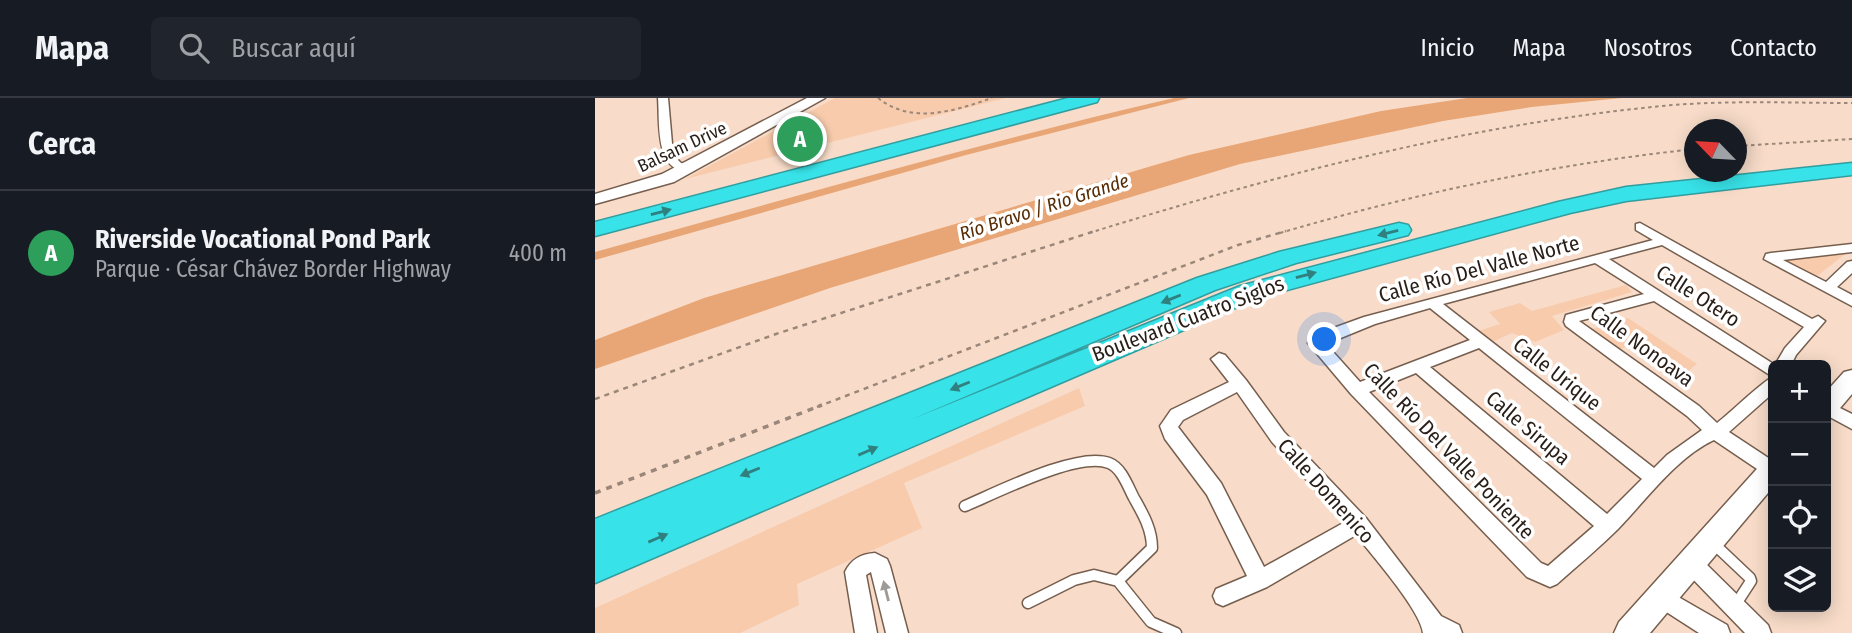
<!DOCTYPE html>
<html lang="es">
<meta charset="utf-8">
<style>
:root{--surface:#171b24;--page:#20242c;--text:#f1f3f6;--muted:#9ea1a6;--line:#363941;--accent:#0f766e}
body{margin:0;font-family:"Fira Sans Condensed",sans-serif;background:var(--page);color:var(--text)}
.controls{position:absolute;right:21px;bottom:21px;display:grid;overflow:hidden;border-radius:10px;box-shadow:0 4px 18px #0003}
.controls button{width:63px;height:63px;display:grid;place-items:center;padding:0;border:0;border-bottom:2px solid var(--line);background:var(--surface);color:var(--text);font:35px sans-serif}
.compass{position:absolute;left:1089px;top:21px;width:63px;height:63px;border-radius:50%;background:var(--surface);box-shadow:0 4px 18px #0003;rotate:295deg}
.you{position:absolute;left:730px;top:242px;width:24px;height:24px;margin:-18px;border:5px solid #fff;border-radius:50%;background:#1a73e8;box-shadow:0 0 0 10px #1a73e833}
.badge{display:grid;place-items:center;width:46px;height:46px;border-radius:50%;background:var(--accent);color:#fff;font-size:23px;font-weight:700}
.pin{position:absolute;translate:-50% -50%;border:4px solid #fff;box-shadow:0 2px 7px #0006}
.list{margin:0;padding:0;list-style:none}
h2{display:flex;justify-content:space-between;align-items:center;height:91px;margin:0;padding:0 28px;font-size:30px}
h2 small{font-size:23px;font-weight:400;color:var(--muted)}
.list li{display:grid;grid-template-columns:46px 1fr auto;gap:21px;align-items:center;box-sizing:border-box;height:126px;padding:0 28px;border-top:2px solid var(--line)}
.list b{display:block;font-size:26px;white-space:nowrap}
.list p{margin:0;font-size:23px;white-space:nowrap;color:var(--muted)}
.list em{font-size:23px;font-style:normal;color:var(--muted)}
.icon{flex:none;width:38px;height:38px;fill:none;stroke:currentColor;stroke-width:2;stroke-linecap:round;stroke-linejoin:round}
.map{position:relative;flex:none;width:1257px;height:535px;overflow:hidden}
header{display:flex;align-items:center;gap:42px;box-sizing:border-box;height:98px;padding:0 35px;background:var(--surface);border-bottom:2px solid var(--line)}
header strong{font-size:33px}
nav{display:flex;gap:38px;margin-inline-start:auto;font-size:24px}
.search{width:490px;height:63px;background:var(--page);display:flex;align-items:center;gap:18px;box-sizing:border-box;padding:0 24px;border-radius:10px;color:var(--muted);font-size:26px}
main{display:flex}
aside{flex:1;background:var(--surface)}
.map>svg:first-child{display:block}
</style>
<header>
<strong>Mapa</strong>
<div class="search"><svg class="icon" aria-label="search" viewBox="0 0 24 24"><circle cx="10" cy="10" r="6"/><path d="M15 15l6 6"/></svg>Buscar aquí</div>
<nav><a>Inicio</a><a>Mapa</a><a>Nosotros</a><a>Contacto</a></nav>
</header>
<main>
<aside>
<h2>Cerca<small></small></h2>
<ul class="list">
<li><span class="badge" style="background:#2e9e5b">A</span><div><b>Riverside Vocational Pond Park</b><p>Parque · César Chávez Border Highway</p></div><em>400 m</em></li>
</ul>
</aside>
<div class="map">
<svg width="1257" height="535" viewBox="0 0 1257 535">
<rect width="100%" height="100%" fill="#f8dcc9"/>
<path fill="#f7cbac" d="M240,0H411L90,81Z
M1250,156L1221,179L1186,162Z
M1031,187L1037,194L957,218L969,232L940,244L917,235L895,245L880,234L905,226L894,214L925,205L937,213Z
M1033,220L1102,266L1081,283L1032,249L1021,252L997,231Z
M484,290L490,308L309,385L327,430L202,486L204,507L145,535H0V510Z"/>
<path fill="#e8a676" d="M872,0H1027L937,9L848,23L645,66L235,190L0,271V242L109,200L594,57L786,13Z"/>
<g fill="none" stroke-linecap="round" stroke-linejoin="round">
<path fill="#e8a676" fill-rule="evenodd" d="M579,0H594L371,57L0,162V154C192,101 384,45 579,0Z"/>
<defs>
<path id="lane" d="M370,408C401,395 483,353 514,365C527,370 533,389 539,400C548,416 557,431 557,450L523,483
M1118,445L1155,480L1156,483L1141,506
M433,505L479,482L499,477L523,483L556,524L581,535"/>
<path id="street" d="M63,0H73L78,57L86,65L97,69V73C59,77 65,25 63,0Z
M1045,125L1217,221L1223,218L1230,223L1201,257L1196,267H1178V279L1059,203L984,223L1104,308L1122,325C1134,316 1169,282 1178,279V295L1134,334L1178,363V379L1171,377L1119,342C1081,360 1052,401 1023,431C1004,450 982,468 962,486L955,489L932,479L756,296L713,245L733,232L769,219L1058,142L1041,132V126ZM1067,147L1209,229L1190,250L1180,267L1014,161ZM1000,165L1049,196L971,217L969,224L971,228L1092,318L1107,332L1072,357L1059,370L848,206ZM835,210L875,242L765,284L731,246L780,226ZM884,250L1047,381L1012,416L835,269ZM821,275L999,428L953,468L946,465L774,294Z
M1257,146V154L1188,162L1231,184L1252,164L1257,163V175L1242,189L1257,197V208L1169,161L1171,156L1176,155Z
M624,255L630,257L651,282L689,334L771,420L846,518L864,527L867,535H828C826,513 777,457 761,437L672,489L628,508L621,505L618,498L621,491L652,478L612,397L570,341L565,328L576,312L634,284L616,261ZM642,294L677,344L750,424L669,469L626,385L583,329L588,322Z
M1231,303L1257,316V331L1231,317Z
M280,455L292,461L295,468L313,535H291L276,474L271,477L282,535H260L250,474C256,461 266,456 280,455Z
M1096,456L1103,458L1173,527L1176,535H1150L1089,472L1086,465L1089,458Z
M1066,489L1132,527L1135,535H1104L1059,506L1056,499L1059,492Z"/>
<path id="secondary" d="M212,0H230L79,84L0,106V96L67,76Z
M1257,272V296L1240,316L1231,319V294L1249,274Z
M1178,360V389L1055,535H1019L1024,524L1169,363Z"/>
<path id="highway" d="M473,0H504L502,4L0,138V124Z
M1257,65V77L1031,103L975,115L663,200L0,485V421L602,180L684,154L804,125L813,127L816,132L813,137L701,165L620,192L315,322L645,188L963,104L1031,89Z"/>
</defs>
<use href="#lane" stroke="#765e4e" stroke-width="13"/>
<use href="#street" stroke="#765e4e" stroke-width="3"/>
<use href="#secondary" stroke="#765e4e" stroke-width="3"/>
<use href="#highway" stroke="#329d9f" stroke-width="3"/>
<path stroke="#9b8779" stroke-width="2" stroke-dasharray="3.5 3.5" stroke-linecap="butt" d="M283,0C317,27 359,13 397,0
M1142,48L1257,41
M494,135C681,77 871,27 1067,8C1130,2 1194,5 1257,5
M685,135C821,95 959,66 1100,51"/>
<path stroke="#9b8779" stroke-width="2.5" stroke-dasharray="5 5" stroke-linecap="butt" d="M0,301L181,236L500,133
M222,309L643,147L691,133"/>
<path stroke="#9b8779" stroke-width="3.5" stroke-dasharray="6 6" stroke-linecap="butt" d="M0,395L227,307"/>
<use href="#lane" stroke="#fff" stroke-width="10"/>
<use href="#street" fill="#fff" fill-rule="evenodd"/>
<use href="#secondary" fill="#fff" fill-rule="evenodd"/>
<use href="#highway" fill="#37e2e8" fill-rule="evenodd"/>
</g>
<defs><path id="oneway-solid" d="M-6-.8H1V-3.2L6.5 0L1 3.2V.8H-6Z" transform="scale(1.75)"/></defs>
<g fill="#308080">
<use href="#oneway-solid" transform="translate(66 114) rotate(-15)"/>
<use href="#oneway-solid" transform="translate(793 135) rotate(166)"/>
<use href="#oneway-solid" transform="translate(711 177) rotate(-15)"/>
<use href="#oneway-solid" transform="translate(576 201) rotate(158)"/>
<use href="#oneway-solid" transform="translate(365 288) rotate(158)"/>
<use href="#oneway-solid" transform="translate(273 353) rotate(-23)"/>
<use href="#oneway-solid" transform="translate(155 374) rotate(158)"/>
<use href="#oneway-solid" transform="translate(63 440) rotate(-23)"/>
</g>
<use fill="#9e9a97" href="#oneway-solid" transform="translate(291 493) rotate(-104)"/>
<g text-anchor="middle" dominant-baseline="central" stroke-width="7" stroke-linejoin="round" paint-order="stroke">
<g font-size="18" fill="#281e17" stroke="#fff">
<text transform="translate(87 49) rotate(-25)">Balsam Drive</text>
</g>
<g font-size="19" font-style="italic" fill="#562c05" stroke="#fff">
<text transform="translate(449 109) rotate(-18)">Río Bravo / Rio Grande</text>
</g>
<g font-size="21" fill="#281e17" stroke="#fff">
<text transform="translate(884 171) rotate(-15)">Calle Río Del Valle Norte</text>
<text transform="translate(1103 198) rotate(33)">Calle Otero</text>
<text transform="translate(593 221) rotate(-21)">Boulevard Cuatro Siglos</text>
<text transform="translate(1047 248) rotate(36)">Calle Nonoava</text>
<text transform="translate(962 276) rotate(38)">Calle Urique</text>
<text transform="translate(933 330) rotate(40)">Calle Sirupa</text>
<text transform="translate(854 353) rotate(46)">Calle Río Del Valle Poniente</text>
<text transform="translate(731 393) rotate(48)">Calle Domenico</text>
</g>
</g>
</svg>
<div class="controls">
<button>+</button>
<button>−</button>
<button><svg class="icon" aria-label="locate" viewBox="0 0 24 24"><circle cx="12" cy="12" r="6"/><path d="M12 2v4M12 18v4M2 12h4M18 12h4"/></svg></button>
<button><svg class="icon" aria-label="layers" viewBox="0 0 24 24"><path d="M12 4l9 5-9 5-9-5zM3 14l9 5 9-5"/></svg></button>
</div>
<svg class="compass" viewBox="-18 -18 36 36"><path d="M0-13l5 13h-10z" fill="#e53935"/><path d="M0 13l5-13h-10z" fill="#9ea1a6"/></svg>
<div class="you"></div>
<div class="pin badge" style="left:205px;top:41px;background:#2e9e5b">A</div>
</div>
</main>
